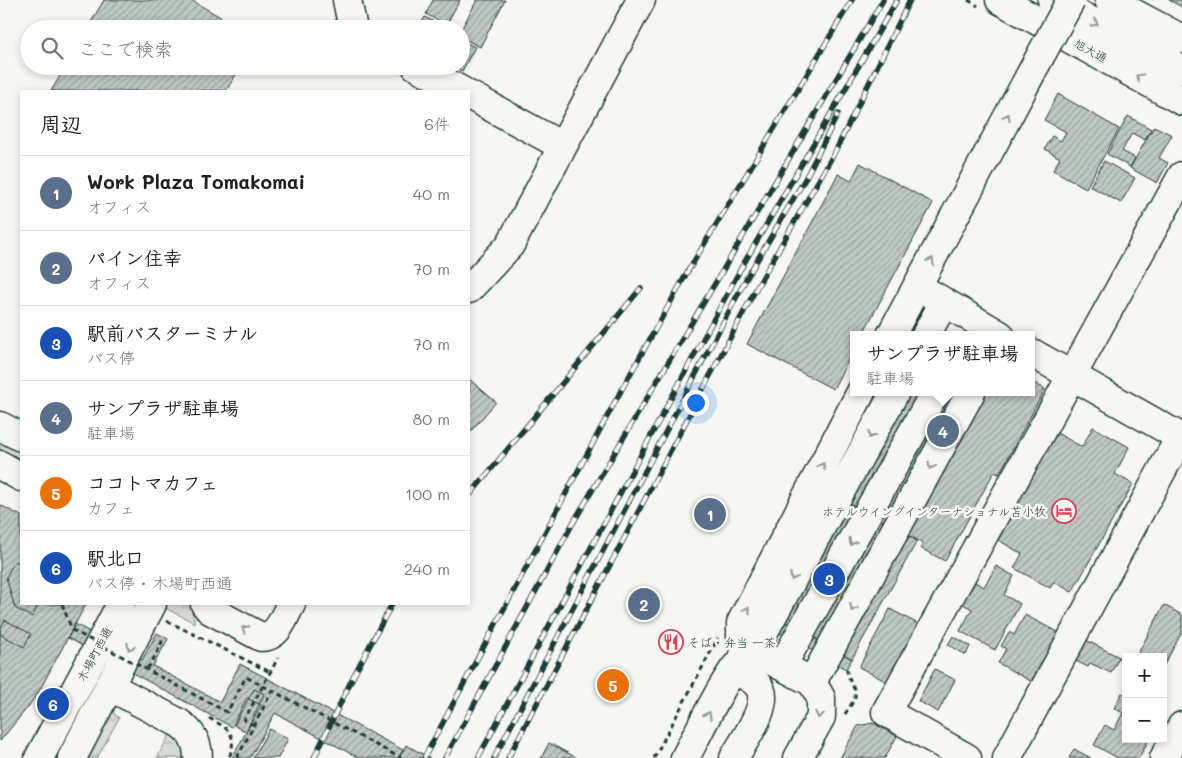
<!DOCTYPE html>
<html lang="ja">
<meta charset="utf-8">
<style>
:root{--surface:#fff;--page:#f6f6f6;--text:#202124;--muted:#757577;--line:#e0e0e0;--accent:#d1495b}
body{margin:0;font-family:Mali,"Klee One",sans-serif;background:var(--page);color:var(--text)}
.controls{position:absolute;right:15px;bottom:15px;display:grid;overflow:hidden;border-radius:0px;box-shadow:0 2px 8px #0003}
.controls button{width:45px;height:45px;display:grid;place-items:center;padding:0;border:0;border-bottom:1px solid var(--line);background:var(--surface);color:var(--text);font:25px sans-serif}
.you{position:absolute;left:695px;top:402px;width:18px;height:18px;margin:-12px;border:4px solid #fff;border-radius:50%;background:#1a73e8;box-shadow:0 0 0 8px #1a73e833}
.badge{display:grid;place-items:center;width:32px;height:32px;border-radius:50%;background:var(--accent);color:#fff;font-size:16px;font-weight:700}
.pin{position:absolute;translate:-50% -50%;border:2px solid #fff;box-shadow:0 1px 5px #0006}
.popup{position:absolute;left:850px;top:331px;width:185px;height:65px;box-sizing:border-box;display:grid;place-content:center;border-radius:0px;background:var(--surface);filter:drop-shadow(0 1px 4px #0005);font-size:16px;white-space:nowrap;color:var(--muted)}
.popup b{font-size:19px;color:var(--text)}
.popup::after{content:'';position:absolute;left:50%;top:100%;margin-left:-10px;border:10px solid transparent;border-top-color:var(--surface)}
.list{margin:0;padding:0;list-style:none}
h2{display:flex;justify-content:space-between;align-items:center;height:65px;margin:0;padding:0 20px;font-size:21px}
h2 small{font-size:16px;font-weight:400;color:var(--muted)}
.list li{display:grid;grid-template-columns:32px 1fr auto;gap:15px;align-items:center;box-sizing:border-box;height:75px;padding:0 20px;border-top:1px solid var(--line)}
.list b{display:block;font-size:19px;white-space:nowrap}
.list p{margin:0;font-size:16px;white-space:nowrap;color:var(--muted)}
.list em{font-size:16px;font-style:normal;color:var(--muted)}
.icon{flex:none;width:28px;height:28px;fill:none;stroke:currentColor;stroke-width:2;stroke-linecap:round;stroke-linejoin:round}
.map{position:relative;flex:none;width:1182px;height:758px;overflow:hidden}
.search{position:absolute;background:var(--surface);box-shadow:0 2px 8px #0003;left:20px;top:20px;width:450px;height:55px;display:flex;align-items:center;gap:12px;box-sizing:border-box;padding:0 18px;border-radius:28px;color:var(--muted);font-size:19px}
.panel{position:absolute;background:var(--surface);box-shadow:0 2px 8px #0003;left:20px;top:90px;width:450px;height:515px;border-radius:0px}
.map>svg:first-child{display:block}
</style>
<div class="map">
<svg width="1182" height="758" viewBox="0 0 1182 758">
<defs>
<pattern id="grass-tufts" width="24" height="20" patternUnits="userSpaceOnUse" patternTransform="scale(1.25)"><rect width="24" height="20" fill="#d6dbd6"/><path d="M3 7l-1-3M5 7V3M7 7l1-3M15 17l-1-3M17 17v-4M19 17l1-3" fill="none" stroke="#b7bdb8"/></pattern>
<pattern id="building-hatch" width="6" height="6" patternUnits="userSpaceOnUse" patternTransform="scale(1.25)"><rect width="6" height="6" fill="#c1c8c3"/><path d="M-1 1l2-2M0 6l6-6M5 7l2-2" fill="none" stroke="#9ca49f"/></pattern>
</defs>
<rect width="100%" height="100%" fill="#f6f6f2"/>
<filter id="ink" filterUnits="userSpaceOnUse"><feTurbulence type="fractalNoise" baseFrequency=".02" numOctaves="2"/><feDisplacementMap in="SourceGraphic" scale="10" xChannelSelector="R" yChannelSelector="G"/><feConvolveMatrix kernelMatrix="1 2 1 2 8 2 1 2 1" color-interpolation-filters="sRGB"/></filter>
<g filter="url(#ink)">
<path fill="url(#grass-tufts)" stroke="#7a8c85" d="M0,439L19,450L21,452V460L0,449Z
M165,604H190L195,623L163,607Z
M113,706L114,714L119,718L97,758H82Z
M170,734C179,740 187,747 189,758H157Z"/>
<path fill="url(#building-hatch)" stroke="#1f3d34" d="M104,0H191L241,29H87Z
M433,0H460L446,25L426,14Z
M477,0H505L480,47L461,37V30Z
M1169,0H1182V7Z
M425,17L445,28L444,29H418Z
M461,40L475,47L462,71L453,66H461Z
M66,66H241L226,91H51Z
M1058,94L1119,129L1086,188L1053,170L1060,158L1045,149L1052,136L1061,141L1066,132L1044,120Z
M1128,116L1151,129L1145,140L1132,133L1122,151L1135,158L1130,167L1107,154Z
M1154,126L1172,135L1159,158L1168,163L1157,183L1130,168Z
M1104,161L1135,178L1121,203L1090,186Z
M860,163L933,203L862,335H854V350L833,389L747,344L838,174L851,181Z
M469,379L496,402L471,431L469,429Z
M1032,382L1045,389L999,474L994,472L945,561L920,548L923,543L830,492L885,392H1032Z
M1093,427L1129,447L1115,474L1133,484L1072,592L1054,582L1050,588L1014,568L1022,554L995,538L1055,432L1082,447Z
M846,502L857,508L792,626L781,620Z
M0,505L21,516V604H86L39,691L28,707L0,741Z
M876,519L886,524L820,642L811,636Z
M905,534L917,541L852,659L840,652Z
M15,561L21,564V604H39L32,617L15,608L6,577Z
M996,566L1014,576L1004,595L1020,604L995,650L960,631L972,609L956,600L968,578L984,587Z
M1164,605L1182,615V632L1163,667V657H1136Z
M762,609L852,659L846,669L756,620Z
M890,609L920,625L889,683L859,667Z
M1025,615L1061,634L1034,683L998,663L1006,649L1001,646L1009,632L1014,635Z
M5,620L31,634L24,647L0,634V629Z
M75,624L142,660L157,633L168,639L153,666L220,702L240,664L403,750L398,758H359L275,713L250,758H232L261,705L247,698L232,727L68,638Z
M953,636L970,646L966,655L948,645Z
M1082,638L1119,657L1111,673L1090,663L1088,667L1072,659Z
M935,669L955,680L938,712L918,701Z
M254,689L264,694L246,732L234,725Z
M1122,693L1126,695V739H1149L1139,758H1118L1094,745L1105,725L1114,730L1123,713L1114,708Z
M873,723L897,736L885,758H840L858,726Z
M269,729L288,739L278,758H253Z
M549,743L577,758H541Z
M406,745L430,758H399Z
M1074,749L1091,758H1069Z"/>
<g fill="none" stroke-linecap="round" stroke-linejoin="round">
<defs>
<path id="minor" d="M347,0L353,29
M1000,0L1182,101
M1052,0L1182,70
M1109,0L1182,39
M416,66L462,91
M469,95L562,146
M917,286L1000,335
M469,289L510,245L641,0
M891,335L1043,51
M926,335L944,302
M1032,353L1182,438
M0,426L21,437
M0,465L21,477
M205,604L210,610L261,637C279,637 283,618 291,604
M757,653L763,633L895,392
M745,657L741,637V623L861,392
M782,666L935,392
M812,682L971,392
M109,686L179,723C192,732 198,742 198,758
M39,758L121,604
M72,758L152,604
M734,758C743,741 774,702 757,684C752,678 741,674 734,669
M967,758L886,712L1182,176
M1007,758L1180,437
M1164,758L1182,726"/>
<path id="major" d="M685,758C696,738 729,666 746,657C749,655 754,654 757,653L812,682L821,698V717L798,758"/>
</defs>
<use href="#minor" stroke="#1f3d34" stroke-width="31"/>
<use href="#major" stroke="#1f3d34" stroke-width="31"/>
<path stroke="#1f3d34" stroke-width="3" stroke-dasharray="5 4" stroke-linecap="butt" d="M968,0L978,6
M62,604L72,630
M167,621L270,672
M147,668L151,664L162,642L158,641
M845,714C848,709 853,703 855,697C857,688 847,679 847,670
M209,718C229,729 238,734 229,758
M254,725L244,720L278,658
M237,758L272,691
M654,758L718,638"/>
<use href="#minor" stroke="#f6f6f2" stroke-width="28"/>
<use href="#major" stroke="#f6f6f2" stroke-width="28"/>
<defs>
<path id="rail" d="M469,496L641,288
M314,758L354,675L392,604
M424,758L623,387L688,271L852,0
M445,758L573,523L883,0
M478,758L740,270L897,0
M494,758L746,279L805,179L838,114
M508,758L757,287L836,150L910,0"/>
</defs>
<use href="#rail" stroke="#1f3d34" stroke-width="5.5"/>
<use href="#rail" stroke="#f6f6f2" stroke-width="4" stroke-dasharray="11" stroke-linecap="butt"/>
<defs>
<path id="minor-bridge" d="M1043,51L1071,0"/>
</defs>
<use href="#minor-bridge" stroke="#1f3d34" stroke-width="31" stroke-linecap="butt"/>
<path stroke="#1f3d34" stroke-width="3" stroke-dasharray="5 4" stroke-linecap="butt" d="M72,630L227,712L246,677L401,758"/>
<use href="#minor-bridge" stroke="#f6f6f2" stroke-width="28"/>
</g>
<defs><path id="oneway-chevron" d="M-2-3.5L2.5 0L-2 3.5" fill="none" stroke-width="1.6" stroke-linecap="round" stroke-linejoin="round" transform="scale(1.25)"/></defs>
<g stroke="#8a9a93">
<use href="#oneway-chevron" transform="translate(1095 23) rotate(28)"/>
<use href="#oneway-chevron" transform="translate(1139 77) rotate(-151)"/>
<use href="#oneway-chevron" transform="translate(1007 117) rotate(-62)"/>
<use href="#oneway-chevron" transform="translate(931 261) rotate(-61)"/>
<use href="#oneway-chevron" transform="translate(871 435) rotate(119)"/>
<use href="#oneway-chevron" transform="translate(822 466) rotate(-62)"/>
<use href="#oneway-chevron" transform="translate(931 466) rotate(119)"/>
<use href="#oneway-chevron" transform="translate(852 542) rotate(119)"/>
<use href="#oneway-chevron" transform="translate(793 577) rotate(119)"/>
<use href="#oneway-chevron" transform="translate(853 608) rotate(119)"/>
<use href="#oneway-chevron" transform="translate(747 610) rotate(-64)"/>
<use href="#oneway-chevron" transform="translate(245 629) rotate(-152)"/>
<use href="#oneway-chevron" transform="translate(130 647) rotate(118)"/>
<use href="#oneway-chevron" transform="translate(708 715) rotate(-62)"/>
<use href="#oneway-chevron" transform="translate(819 715) rotate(103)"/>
</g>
</g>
<defs>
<symbol id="hotel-ring" viewBox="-11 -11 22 22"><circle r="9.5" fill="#f6f6f2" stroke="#d1495b" stroke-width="1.5"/><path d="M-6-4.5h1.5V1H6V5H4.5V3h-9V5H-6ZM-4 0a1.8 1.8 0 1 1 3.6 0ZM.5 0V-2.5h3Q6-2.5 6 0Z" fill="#d1495b"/></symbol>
<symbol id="restaurant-ring" viewBox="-11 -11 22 22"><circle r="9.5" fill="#f6f6f2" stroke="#d1495b" stroke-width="1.5"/><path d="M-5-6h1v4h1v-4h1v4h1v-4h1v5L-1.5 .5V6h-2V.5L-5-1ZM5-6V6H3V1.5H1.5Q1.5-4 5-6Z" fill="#d1495b"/></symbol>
</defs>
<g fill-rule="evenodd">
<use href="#hotel-ring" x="1050" y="497" width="28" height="28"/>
<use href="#restaurant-ring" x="657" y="628" width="28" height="28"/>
</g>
<g text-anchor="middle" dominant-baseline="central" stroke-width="5" stroke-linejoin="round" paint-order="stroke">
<g font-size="12" fill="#1f3d34" stroke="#f6f6f2">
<text transform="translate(1091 50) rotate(29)">旭大通</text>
<text transform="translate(94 654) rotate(-62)">木場町西通</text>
</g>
<g font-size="12" fill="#1f3d34" stroke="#f6f6f2" text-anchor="end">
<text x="1046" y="511">ホテルウイングインターナショナル苫小牧</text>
<text x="688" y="642" text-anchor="start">そば・弁当 一茶</text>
</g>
</g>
</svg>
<div class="controls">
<button>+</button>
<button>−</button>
</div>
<div class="you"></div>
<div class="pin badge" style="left:710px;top:514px;background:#5c6f8a">1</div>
<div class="pin badge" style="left:644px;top:604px;background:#5c6f8a">2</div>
<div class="pin badge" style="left:829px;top:579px;background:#1a4fb4">3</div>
<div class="pin badge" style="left:943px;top:431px;background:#5c6f8a">4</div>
<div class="popup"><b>サンプラザ駐車場</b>駐車場</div>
<div class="pin badge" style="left:613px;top:685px;background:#e8710a">5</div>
<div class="pin badge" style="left:53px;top:704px;background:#1a4fb4">6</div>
<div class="search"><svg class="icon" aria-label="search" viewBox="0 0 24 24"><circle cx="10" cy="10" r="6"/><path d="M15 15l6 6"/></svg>ここで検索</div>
<section class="panel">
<h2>周辺<small>6件</small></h2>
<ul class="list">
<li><span class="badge" style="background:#5c6f8a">1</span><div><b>Work Plaza Tomakomai</b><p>オフィス</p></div><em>40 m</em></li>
<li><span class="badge" style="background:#5c6f8a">2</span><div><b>パイン住幸</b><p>オフィス</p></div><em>70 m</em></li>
<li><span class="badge" style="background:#1a4fb4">3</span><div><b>駅前バスターミナル</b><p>バス停</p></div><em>70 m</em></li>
<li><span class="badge" style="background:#5c6f8a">4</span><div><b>サンプラザ駐車場</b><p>駐車場</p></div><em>80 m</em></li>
<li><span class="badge" style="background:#e8710a">5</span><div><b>ココトマカフェ</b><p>カフェ</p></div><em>100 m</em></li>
<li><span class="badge" style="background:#1a4fb4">6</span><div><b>駅北口</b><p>バス停 · 木場町西通</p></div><em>240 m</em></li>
</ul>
</section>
</div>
